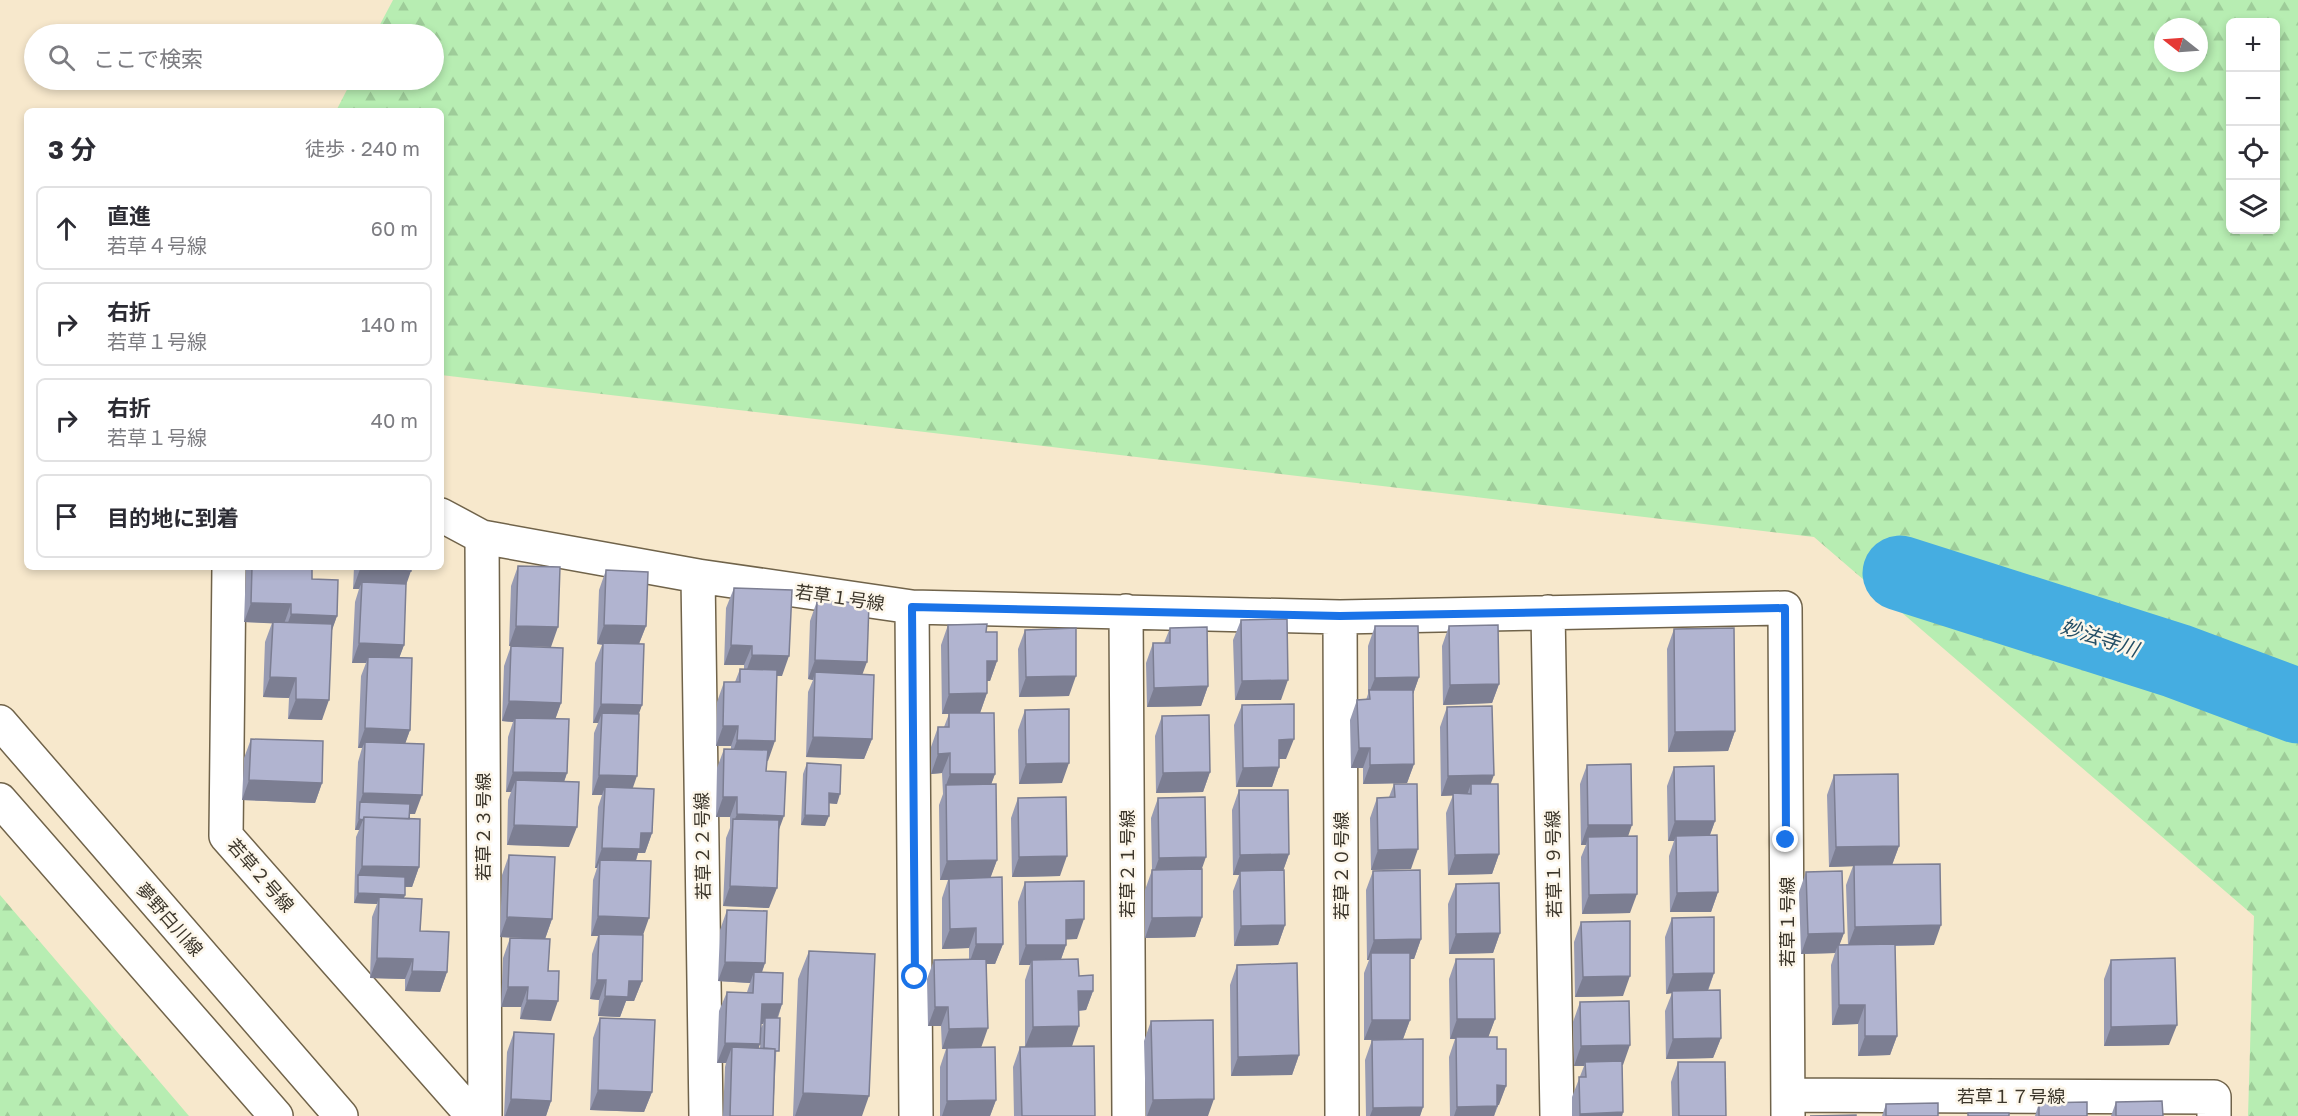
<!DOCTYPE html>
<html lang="ja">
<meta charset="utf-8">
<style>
:root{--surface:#fff;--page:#f2f2f3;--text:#2b2b33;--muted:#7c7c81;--line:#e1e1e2}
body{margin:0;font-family:"Golos Text","Noto Sans JP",sans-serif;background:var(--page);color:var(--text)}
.controls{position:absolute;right:18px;top:18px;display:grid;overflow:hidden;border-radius:9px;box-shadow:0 3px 9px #0003}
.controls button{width:54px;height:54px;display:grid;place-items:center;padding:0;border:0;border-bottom:2px solid var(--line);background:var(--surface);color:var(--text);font:30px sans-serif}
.compass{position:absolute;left:2154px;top:18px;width:54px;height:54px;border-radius:50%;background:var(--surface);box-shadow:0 3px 9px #0003;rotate:287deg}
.stop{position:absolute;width:18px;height:18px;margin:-14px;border:4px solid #1a73e8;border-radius:50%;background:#fff}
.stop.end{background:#1a73e8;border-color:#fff;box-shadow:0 2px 6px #0008}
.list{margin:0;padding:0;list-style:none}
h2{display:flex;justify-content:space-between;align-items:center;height:78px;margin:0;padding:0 24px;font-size:26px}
h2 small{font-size:20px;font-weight:400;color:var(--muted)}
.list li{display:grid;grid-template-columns:39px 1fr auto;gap:18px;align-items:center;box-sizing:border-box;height:84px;margin:0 12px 12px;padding:0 12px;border:2px solid var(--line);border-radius:9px}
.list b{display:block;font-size:22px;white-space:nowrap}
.list p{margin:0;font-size:20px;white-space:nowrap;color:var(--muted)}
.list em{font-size:20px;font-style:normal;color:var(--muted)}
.icon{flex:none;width:33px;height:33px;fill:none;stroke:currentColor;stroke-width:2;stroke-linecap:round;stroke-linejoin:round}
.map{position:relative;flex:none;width:2298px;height:1116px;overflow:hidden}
.search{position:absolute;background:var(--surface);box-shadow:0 3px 9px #0003;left:24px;top:24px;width:420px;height:66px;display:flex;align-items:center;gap:15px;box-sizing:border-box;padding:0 21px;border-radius:33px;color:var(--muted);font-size:22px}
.panel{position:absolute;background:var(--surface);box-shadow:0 3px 9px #0003;left:24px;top:108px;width:420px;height:462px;border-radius:9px}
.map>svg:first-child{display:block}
</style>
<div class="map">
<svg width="2298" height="1116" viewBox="0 0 2298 1116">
<defs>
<pattern id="forest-firs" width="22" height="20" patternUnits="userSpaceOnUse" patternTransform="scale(1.5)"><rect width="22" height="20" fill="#b7edb2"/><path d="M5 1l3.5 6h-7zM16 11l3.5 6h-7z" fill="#9ecc99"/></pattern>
</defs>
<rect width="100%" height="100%" fill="#f7e8cc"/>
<path fill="url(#forest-firs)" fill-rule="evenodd" d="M393,0H2298V1116H2248L2254,916L1814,537L441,375V111H336L352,80H434V34H375ZM2230,22H2276V230H2230ZM2163,27H2199V63H2163Z
M0,895L189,1116H0Z"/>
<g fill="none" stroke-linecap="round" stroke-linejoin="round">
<path stroke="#45ade1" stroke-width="75" d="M1900,573L2177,661L2298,706"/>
<defs>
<path id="minor" d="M441,515L482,537L698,576L912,607L1340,617L1785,608L1788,1116
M482,537L485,1116
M229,567L226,836L473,1116
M698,576L706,1116
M912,607L916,1116
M1126,611L1129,1116
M1548,612L1557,1116
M1340,617L1342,1116
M1788,1095L2214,1097V1116"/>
<path id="tertiary" d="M0,722L341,1116
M0,800L276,1116"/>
</defs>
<use href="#minor" stroke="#70634a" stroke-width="36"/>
<use href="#tertiary" stroke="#70634a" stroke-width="36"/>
<use href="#minor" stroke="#fff" stroke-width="33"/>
<use href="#tertiary" stroke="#fff" stroke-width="33"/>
</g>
<path fill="#989bb3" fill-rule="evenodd" d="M518,566L558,627L509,646L511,586Z
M246,567H312V579L337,616L331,631L322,720L288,719L289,698L263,697L265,642L272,623L244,622Z
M354,567H411L406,584L404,645L399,658L410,730L405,743L415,814H410L409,819L419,867L412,887H405V895L404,898L420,931L447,972L440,992L405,991V979L370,978L372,917L377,904L354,903L356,837L359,830H355L358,762L362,748H358L361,676L366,663H352L355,602L359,589H353Z
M606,570L646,626L639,644L642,705L638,714L632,788L652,833L645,853H638L636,861L642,935V981L634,1001H626L620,1017L598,1016L599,1000L590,999L592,954L598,936H591L593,880L597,868H595L598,807L602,795H592L594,733L598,723H593L595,663L602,645L597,644L599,590Z
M734,588L782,676H777L766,771L779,830L769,908L723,906L726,838L730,828V817H716L717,768L724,749H731V746H716L717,702L724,682H735L740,669H744V665H724L726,608Z
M817,601L862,674L872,739L864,759L806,757L808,692L813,680L808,679L810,621Z
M1241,620L1281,700H1235L1233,640Z
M948,625L986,632L997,661L990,681H987V693L980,713L995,774L991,784L997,860L990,878L1003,944L995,964H987L981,1047L996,1100L990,1116H940V1067L946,1049H942L941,1026H928L927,979L934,960L969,959V948L942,949V898L948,880H940L939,805L943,794L942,773L931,774V747L938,727H944L949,714H942L941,645Z
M1375,626L1419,677L1413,694L1414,764L1407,783L1363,784V768H1351L1350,720L1357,700H1366L1368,694V646Z
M1449,626L1499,684L1492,703L1443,705L1442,646Z
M1170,628L1208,686L1201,706L1147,707L1146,663L1153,643H1164Z
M1674,629L1735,731L1728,751L1668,752L1667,649Z
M1025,630L1069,696L1019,697L1018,649Z
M511,646L561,703L555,719L567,773L564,782L569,847L507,845L508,800L511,792H506L508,737L513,722L502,721L504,666Z
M1242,705L1286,759H1279V767L1272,787H1236L1234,725Z
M1447,707L1491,784L1499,854L1492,874L1448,875L1446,813L1453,795L1441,796L1440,727Z
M1025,710L1062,783L1019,784L1018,730Z
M1162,716L1210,772L1203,792L1156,793L1155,736Z
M251,739L322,783L315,803L242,800L244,758Z
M807,763L837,804L829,803L825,826L801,825L803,774Z
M1587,765L1628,836L1630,913L1582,914L1581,857L1586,845H1581L1580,784Z
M1674,767L1715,821L1710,835L1718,892L1711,912H1670L1669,856L1674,841H1668L1667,786Z
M1834,775L1899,846L1892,865L1934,945L1895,946L1897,1036L1890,1055L1858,1056V1024L1832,1025L1831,965L1835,953L1801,954L1799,892L1806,872L1844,933L1839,945H1848L1846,885L1853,866L1829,867L1827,795Z
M1394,784L1411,869L1371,870L1370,818L1377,798L1389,797Z
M1239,790L1289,854L1283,870L1285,925L1278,945L1234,946L1233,891L1239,875H1233L1232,810Z
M1018,798L1060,876L1012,877L1011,818Z
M1158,798L1202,869V917L1195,937L1145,938V890L1152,870L1151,818Z
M509,855L552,919L545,939L500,937L502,875Z
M1373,871L1421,939L1414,959H1410V1020L1403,1039L1423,1107L1420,1116H1366L1365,1060L1372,1040H1364V973L1369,960H1367L1366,890Z
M1025,882L1077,939H1066V945L1061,959L1093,991L1086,1010L1079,1011L1072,1046L1025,1047V980L1030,965H1019L1018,902Z
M1456,884L1500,933L1493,953L1449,954L1448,904Z
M727,910L765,963L762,972L782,1004L778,1018L773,1116H723L725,1067L726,1063H717L719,1011L727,992H747L750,983L718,981L720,930ZM761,1024H763L761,1028L760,1048H759Z
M1672,918L1714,973L1708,991L1721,1038L1713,1058L1666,1059L1665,1011L1672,993L1666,994L1665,937Z
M1581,922L1623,996L1575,997L1574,942Z
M510,938L548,971L551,1021L520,1019L521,1007H501L503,958Z
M809,951L862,1116H793L798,979Z
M1456,959L1495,1019L1488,1037L1497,1049L1506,1086L1494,1116H1450L1449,1057L1455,1039H1450L1449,979Z
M2111,960L2169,1045L2104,1046V979Z
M1237,965L1299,1055L1292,1075L1231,1076L1230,985Z
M1580,1002L1623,1065H1622L1623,1112L1622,1116H1572V1097L1584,1066H1574L1573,1022Z
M600,1018L652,1092L644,1112L590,1110L593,1038Z
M1151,1021L1208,1116H1146L1144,1041Z
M514,1032L551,1101L546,1116H504L507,1052Z
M1020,1047L1095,1116H1014L1013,1067Z
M1678,1062L1726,1116H1672L1671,1082Z
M2116,1102L2163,1116H2111Z
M2039,1103L2087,1116H2035Z
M1886,1104L1938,1116H1882Z"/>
<path fill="#7c7e92" d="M360,569L411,571L404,591L362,582L359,589H353Z
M251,603L291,604L284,624L244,622Z
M291,614L337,616L330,636L284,634Z
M604,625L646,626L638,646L597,644Z
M516,626L558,627L551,647L509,646Z
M359,643L404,645L397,664L368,657L366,663H352Z
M731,645L752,646L744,665H724Z
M752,655L789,656L782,676L745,675Z
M815,660L867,662L860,681L815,672L813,680L808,679Z
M987,661H997L990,681H980Z
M1076,676L1069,696L1019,697L1026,677Z
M270,677L296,678L289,698L263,697Z
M1419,677L1412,697L1369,693L1375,678Z
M1288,680L1281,700H1235L1242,681Z
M1499,684L1492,703L1443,705L1450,685Z
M1208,686L1201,706L1147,707L1154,688Z
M987,693L980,713L942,714L949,694Z
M296,699L329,700L322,720L288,719Z
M509,701L561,703L554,723L515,718L513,722L502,721Z
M601,704L642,705L635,725L602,713L598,723H593Z
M723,726H738L731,746H716Z
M365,728L410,730L403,750L365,742L362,748H358Z
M1735,731L1728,751L1668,752L1675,732Z
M813,737L872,739L864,759L806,757Z
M1294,739L1286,759H1272L1279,740Z
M737,740L775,741L768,761L730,760Z
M1359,748H1370L1363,768H1351Z
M950,753L942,773L931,774L938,754Z
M1069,763L1062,783L1019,784L1026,764Z
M1414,764L1407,783L1363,784L1370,765Z
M1279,767L1272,787H1236L1243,768Z
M513,772L567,773L560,793L516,780L511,792H506Z
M1210,772L1203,792L1156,793L1163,773Z
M950,774H995L988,793L946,785Z
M599,775L637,776L630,796L605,787L602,795H592Z
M1494,775L1487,794L1471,784L1467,795L1441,796L1448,776Z
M249,780L322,783L315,803L242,800Z
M363,793L422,795L415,814L359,813L360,802Z
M829,793L840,794L837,804L825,803Z
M723,797H737L730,817H716Z
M737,814L784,816L777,835L733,824Z
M805,815L829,816L825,826L801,825Z
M359,819L363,820L359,830H355Z
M1675,821H1715L1708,840L1676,836L1674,841H1668Z
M514,825L577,827L569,847L507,845Z
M1588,825H1632L1625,845L1588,837L1586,845H1581Z
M641,833H652L645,853H638L633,869L600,860L597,868H595L602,848Z
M1899,846L1892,865L1829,867L1836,847Z
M1418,849L1411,869L1371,870L1378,850Z
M1289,854L1282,874L1240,871L1239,875H1233L1240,855Z
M1499,854L1492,874L1448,875L1455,855Z
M1067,856L1060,876L1012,877L1019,857Z
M1206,857L1199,877L1152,878L1159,858Z
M997,860L990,879L940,880L947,861Z
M362,866L419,867L412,887L358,886V875Z
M730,886L777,888L769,908L723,906Z
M1718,892L1711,912H1670L1677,893Z
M358,893L405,895L401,905L379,897L377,904L354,903Z
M1637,894L1630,913L1582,914L1589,895Z
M598,916L649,918L642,938L599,934L598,936H591Z
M507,917L552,919L545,939L500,937Z
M1202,917L1195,937L1145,938L1152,918Z
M1084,919L1077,939L1059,940L1066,920Z
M1285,925L1278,945L1234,946L1241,926Z
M1941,925L1934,945L1848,946L1855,927Z
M976,928L969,948L942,949L950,929Z
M1500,933L1493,953L1449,954L1456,934Z
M1844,933L1838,949V945L1835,953L1801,954L1808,934Z
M1421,939L1414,959L1371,960V953L1369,960H1367L1374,940Z
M976,944H1003L995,964H969Z
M1026,945H1066L1059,965L1032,960L1030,965H1019Z
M377,958L413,959L405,979L370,978Z
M725,962L765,963L758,983L754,972L750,983L718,981Z
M412,971L447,972L440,992L405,991Z
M1714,973L1707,992L1672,991V993L1666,994L1673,974Z
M1630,976L1623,996L1575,997L1583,977Z
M597,980H606L599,1000L590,999Z
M629,981H642L634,1001H626L620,1017L598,1016L605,996Z
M508,987H528L521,1007H501Z
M1078,991H1093L1086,1010L1071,1011Z
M527,1000L558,1001L551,1021L520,1019Z
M762,1004H782L775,1024L765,1018L763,1024L754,1023Z
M1839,1005H1865L1858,1024L1832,1025Z
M935,1007H948L941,1026H928Z
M1457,1019H1495L1488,1038L1450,1039Z
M1372,1020H1410L1403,1039L1364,1040Z
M2177,1025L2169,1045L2104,1046L2111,1027Z
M1079,1026L1072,1046L1025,1047L1033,1027Z
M988,1028L981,1048L942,1049L949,1029Z
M1865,1036H1897L1890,1055L1858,1056Z
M1721,1038L1713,1058L1666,1059L1673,1039Z
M725,1043L760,1044L753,1064L732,1047L726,1063H717Z
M1630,1045L1623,1065L1585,1066V1062L1584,1066H1574L1581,1046Z
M1299,1055L1292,1075L1231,1076L1238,1057Z
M1497,1085L1506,1086L1499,1105H1490Z
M598,1090L652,1092L644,1112L590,1110Z
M803,1093L869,1096L862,1116H795Z
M511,1099L551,1101L546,1116H505Z
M1214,1099L1208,1116H1147L1153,1100Z
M996,1100L990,1116H942L947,1101Z
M1497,1106L1494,1116H1454L1457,1107Z
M1423,1107L1420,1116H1370L1373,1108Z
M1623,1112L1622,1116H1579L1580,1114Z"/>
<path fill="#b1b4d0" stroke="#7c7e92" stroke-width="1.5" d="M518,566L560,567L558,627L516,626Z
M252,567H312V579L338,580L337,616L291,614V604L251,603Z
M360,567H411V571L360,569Z
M606,570L648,572L646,626L604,625Z
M362,582L406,584L404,645L359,643Z
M734,588L792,590L789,656L752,655V646L731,645Z
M817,601L869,603L867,662L815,660Z
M1287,619L1288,680L1242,681L1241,620Z
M273,622L332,624L329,700L296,699V678L270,677Z
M987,624L986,632H997V661H987V693L949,694L948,625Z
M1498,625L1499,684L1450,685L1449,626Z
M1375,626H1418L1419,677L1375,678Z
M1207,627L1208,686L1154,688L1153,643H1170V628Z
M1076,628V676L1026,677L1025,630Z
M1734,628L1735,731L1675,732L1674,629Z
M603,643L644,644L642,705L601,704Z
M511,646L563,648L561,703L509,701Z
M368,657L412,658L410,730L365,728Z
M740,669L777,670L775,741L737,740L738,726H723L724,682H740Z
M815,672L874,675L872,739L813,737Z
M1369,690H1413L1414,764L1370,765V748H1359L1357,700L1370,699Z
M1294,704V739L1279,740V767L1243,768L1242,705Z
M1492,706L1494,775L1448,776L1447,707Z
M1069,709V763L1026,764L1025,710Z
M602,713L639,714L637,776L599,775Z
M949,713H994L995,774H950V753L938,754V727H949Z
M1209,715L1210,772L1163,773L1162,716Z
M515,718L569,719L567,773L513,772Z
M251,739L323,741L322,783L249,780Z
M365,742L424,744L422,795L363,793Z
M724,749L768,750L766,771L786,772L784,816L737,814V797H723Z
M807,763L841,765L840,794L829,793V816L805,815Z
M1631,764L1632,825H1588L1587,765Z
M1714,766L1715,821H1675L1674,767Z
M1898,774L1899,846L1836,847L1834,775Z
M516,780L579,782L577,827L514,825Z
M996,784L997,860L947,861L946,785Z
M1394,784H1417L1418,849L1378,850L1377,798L1395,797Z
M1471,784H1498L1499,854L1455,855L1453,793L1471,794Z
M605,787L654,789L652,833H641L640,849L602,848Z
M1239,790H1288L1289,854L1240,855Z
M1066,797L1067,856L1019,857L1018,798Z
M1205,797L1206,857L1159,858L1158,798Z
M360,802L410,804L409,819L364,817L363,820L359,819Z
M364,817L420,819L419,867L362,866Z
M733,819L779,820L777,888L730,886Z
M1717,835L1718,892L1677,893L1676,836Z
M1637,836V894L1589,895L1588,837Z
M509,855L555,857L552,919L507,917Z
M600,860L651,861L649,918L598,916Z
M1940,864L1941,925L1855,927L1854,865Z
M1202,869V917L1152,918V870Z
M1284,870L1285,925L1241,926L1240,871Z
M1420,870L1421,939L1374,940L1373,871Z
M1842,871L1844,933L1808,934L1806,872Z
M358,875L405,877V895L358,893Z
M1002,877L1003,944H976V928L950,929L949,879Z
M1084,881V919L1066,920V945H1026L1025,882Z
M1499,883L1500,933L1456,934V884Z
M379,897L422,899L420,931L449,932L447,972L412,971L413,959L377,958Z
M727,910L767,911L765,963L725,962Z
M1714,917V973L1673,974L1672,918Z
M1630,921V976L1583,977L1581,922Z
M599,934L643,935L642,981H629L628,997L605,996L606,980H597Z
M510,938L550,939L548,971H559L558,1001L527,1000L528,987H508Z
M1895,944L1897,1036H1865V1005H1839L1838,945Z
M809,951L875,954L869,1096L803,1093Z
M1371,953H1410V1020H1372Z
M2175,958L2177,1025L2111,1027V960Z
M986,959L988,1028L949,1029L948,1007H935L934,960Z
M1078,959L1079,976L1093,975V991H1078L1079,1026L1033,1027L1032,960Z
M1456,959H1494L1495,1019H1457Z
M1297,963L1299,1055L1238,1057L1237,965Z
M754,972L783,973L782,1004H762L760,1044L725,1043L727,992L753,993Z
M1720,990L1721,1038L1673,1039L1672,991Z
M1629,1001L1630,1045L1581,1046L1580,1002Z
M600,1018L655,1020L652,1092L598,1090Z
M765,1018H780L779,1051H775V1049L764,1048Z
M1213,1020L1214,1099L1153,1100L1151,1021Z
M514,1032L554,1034L551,1101L511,1099Z
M1456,1037H1497V1049H1506V1086L1497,1085V1106L1457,1107Z
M1423,1039V1107L1373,1108L1372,1040Z
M1094,1046L1095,1116H1022L1020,1047Z
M732,1047L775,1049L773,1116H730Z
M995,1047L996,1100L947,1101V1048Z
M1622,1061L1623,1112L1580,1114L1579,1077H1586L1585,1062Z
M1678,1062H1725L1726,1116H1679Z
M2162,1101L2163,1116H2116V1102Z
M2087,1102V1116H2039V1103Z
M1938,1103V1116H1886V1104Z
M1968,1113H2009V1116H1968Z
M1856,1115V1116H1810Z"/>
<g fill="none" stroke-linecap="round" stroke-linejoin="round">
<path stroke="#1a73e8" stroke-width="8" d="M915,977L912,607L1340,616L1785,608L1786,840"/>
</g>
<g text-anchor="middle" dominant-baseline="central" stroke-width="5" stroke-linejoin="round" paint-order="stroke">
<g font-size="18" fill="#3c362b" stroke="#fdf7eb">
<text transform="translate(840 597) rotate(8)">若草１号線</text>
<text transform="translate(483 827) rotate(-90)">若草２３号線</text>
<text transform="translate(702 846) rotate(-91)">若草２２号線</text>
<text transform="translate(1127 864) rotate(-90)">若草２１号線</text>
<text transform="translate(1553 864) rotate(-91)">若草１９号線</text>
<text transform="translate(1341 866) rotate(-90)">若草２０号線</text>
<text transform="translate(261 875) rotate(49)">若草２号線</text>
<text transform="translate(170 919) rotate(49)">夢野白川線</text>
<text transform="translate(1787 922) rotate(-90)">若草１号線</text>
<text x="2011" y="1096">若草１７号線</text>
</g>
<g font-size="20" font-style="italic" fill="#244e65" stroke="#fdf7eb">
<text transform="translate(2100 637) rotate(18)">妙法寺川</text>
</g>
</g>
</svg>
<div class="controls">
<button>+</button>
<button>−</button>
<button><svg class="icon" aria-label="locate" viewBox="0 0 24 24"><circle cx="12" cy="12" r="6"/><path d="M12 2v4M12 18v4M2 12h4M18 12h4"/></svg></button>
<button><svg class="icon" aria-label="layers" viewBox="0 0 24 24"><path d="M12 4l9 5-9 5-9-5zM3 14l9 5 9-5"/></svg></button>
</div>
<svg class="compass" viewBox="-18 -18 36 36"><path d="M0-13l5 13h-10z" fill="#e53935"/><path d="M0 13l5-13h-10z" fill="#7c7c81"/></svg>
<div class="stop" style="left:915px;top:977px"></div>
<div class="stop end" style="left:1786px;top:840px"></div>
<div class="search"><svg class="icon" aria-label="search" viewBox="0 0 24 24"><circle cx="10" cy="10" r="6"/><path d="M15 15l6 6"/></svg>ここで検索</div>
<section class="panel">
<h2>3 分<small>徒歩 · 240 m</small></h2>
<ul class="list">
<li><svg class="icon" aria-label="ahead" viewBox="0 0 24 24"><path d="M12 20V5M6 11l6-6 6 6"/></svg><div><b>直進</b><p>若草４号線</p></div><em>60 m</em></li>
<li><svg class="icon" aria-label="right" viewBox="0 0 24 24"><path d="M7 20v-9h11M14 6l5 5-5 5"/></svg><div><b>右折</b><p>若草１号線</p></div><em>140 m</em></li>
<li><svg class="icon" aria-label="right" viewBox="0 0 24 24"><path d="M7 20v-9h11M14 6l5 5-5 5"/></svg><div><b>右折</b><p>若草１号線</p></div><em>40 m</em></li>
<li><svg class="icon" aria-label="arrive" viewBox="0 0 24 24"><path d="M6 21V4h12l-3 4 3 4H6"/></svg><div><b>目的地に到着</b></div></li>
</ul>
</section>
</div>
